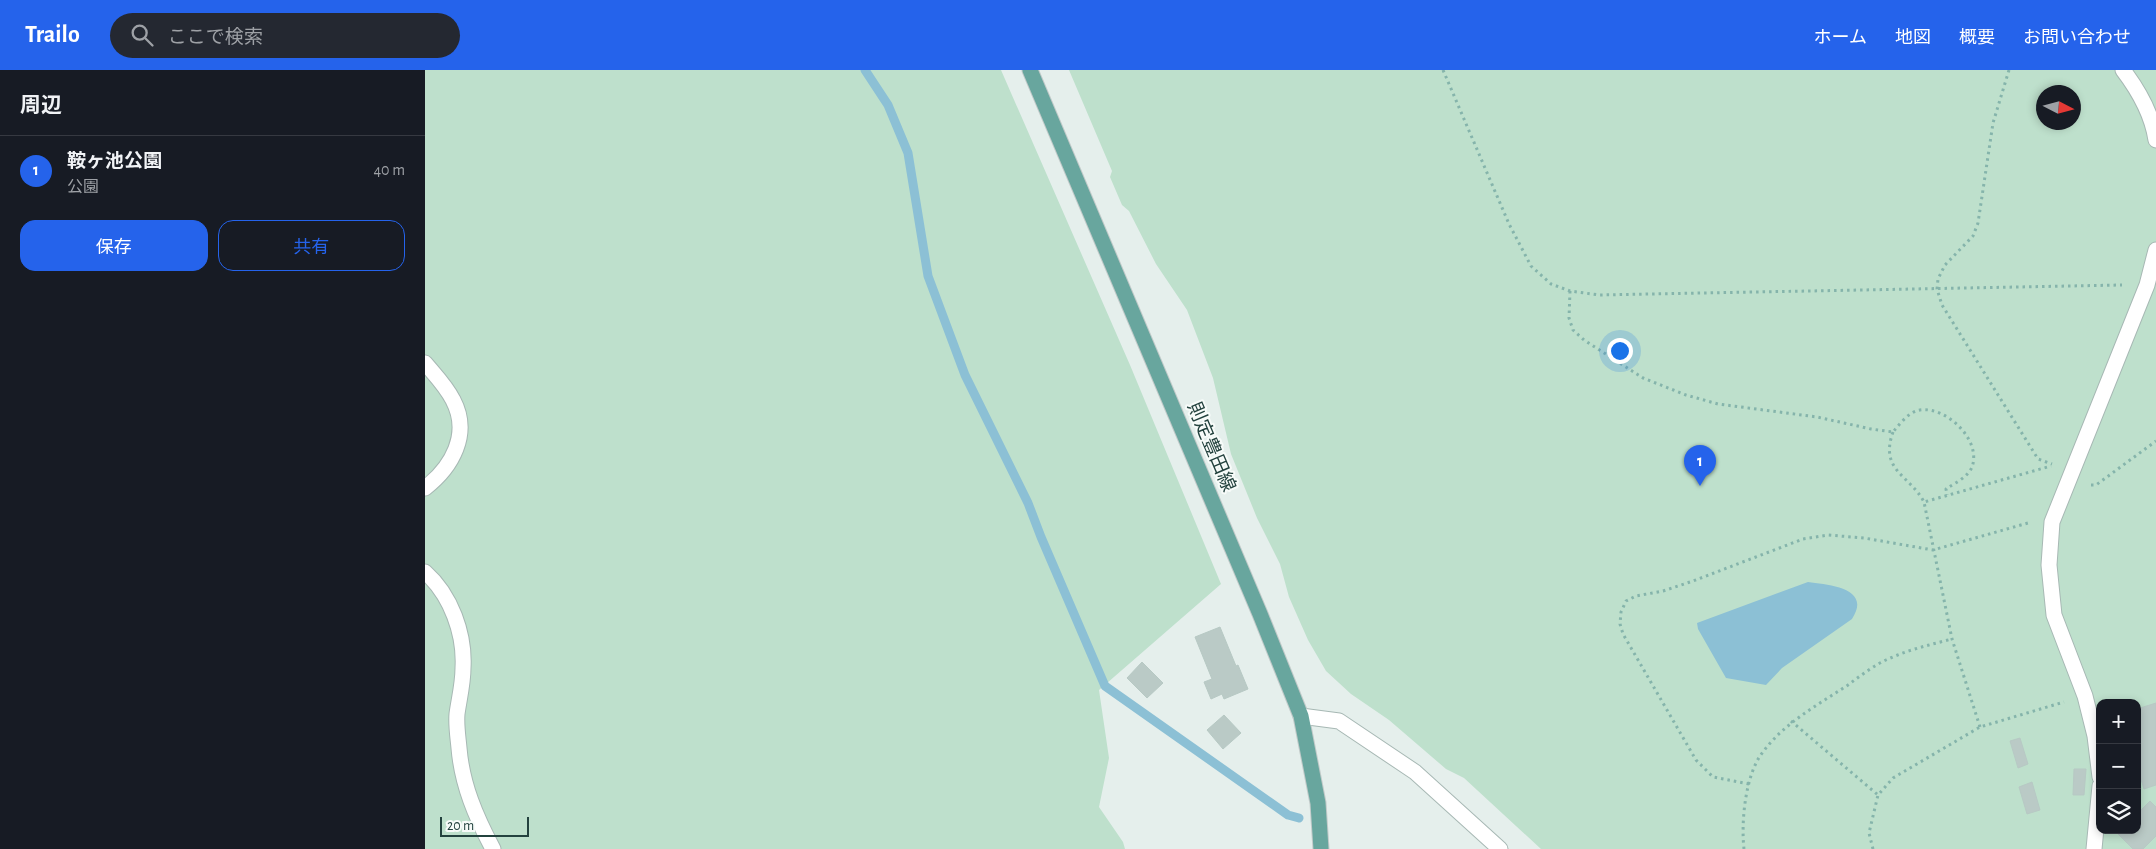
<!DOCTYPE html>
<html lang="ja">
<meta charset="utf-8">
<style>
:root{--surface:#171b24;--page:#242831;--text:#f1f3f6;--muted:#9ea1a6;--line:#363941;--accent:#2563eb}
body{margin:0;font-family:"Alegreya Sans","Noto Sans JP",sans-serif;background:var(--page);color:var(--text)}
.controls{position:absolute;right:15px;bottom:15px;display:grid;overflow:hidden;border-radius:10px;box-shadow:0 2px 8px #0003}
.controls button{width:45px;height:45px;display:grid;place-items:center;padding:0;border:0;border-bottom:1px solid var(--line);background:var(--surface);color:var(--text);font:25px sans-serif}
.compass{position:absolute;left:1611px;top:15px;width:45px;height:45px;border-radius:50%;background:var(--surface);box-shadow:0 2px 8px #0003;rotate:96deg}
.scale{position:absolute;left:15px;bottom:12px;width:89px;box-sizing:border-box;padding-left:5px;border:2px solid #23423e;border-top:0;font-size:14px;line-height:18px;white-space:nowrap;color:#23423e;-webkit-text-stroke:4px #f7fbf9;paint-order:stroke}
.you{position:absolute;left:1194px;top:280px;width:18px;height:18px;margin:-12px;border:4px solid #fff;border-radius:50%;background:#1a73e8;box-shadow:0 0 0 8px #1a73e833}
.badge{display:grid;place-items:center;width:32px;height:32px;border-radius:50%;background:var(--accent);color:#fff;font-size:16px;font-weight:700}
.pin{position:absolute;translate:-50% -41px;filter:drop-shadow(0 1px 2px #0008)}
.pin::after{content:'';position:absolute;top:26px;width:18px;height:15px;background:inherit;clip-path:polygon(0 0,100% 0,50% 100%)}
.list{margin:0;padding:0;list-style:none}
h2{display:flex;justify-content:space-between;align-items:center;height:65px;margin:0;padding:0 20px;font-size:21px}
h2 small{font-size:16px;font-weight:400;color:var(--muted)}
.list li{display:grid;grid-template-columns:32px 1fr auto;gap:15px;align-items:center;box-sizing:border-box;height:70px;padding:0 20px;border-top:1px solid var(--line)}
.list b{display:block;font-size:19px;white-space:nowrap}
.list p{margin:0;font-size:16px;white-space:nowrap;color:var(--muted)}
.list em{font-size:16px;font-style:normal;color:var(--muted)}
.actions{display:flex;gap:10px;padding:15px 20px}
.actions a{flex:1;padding:11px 0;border:1px solid var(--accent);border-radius:15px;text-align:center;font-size:18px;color:var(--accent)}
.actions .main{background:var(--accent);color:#fff}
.icon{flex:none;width:28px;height:28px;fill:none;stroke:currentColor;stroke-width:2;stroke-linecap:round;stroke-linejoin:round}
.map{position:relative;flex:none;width:1731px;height:779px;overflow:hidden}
header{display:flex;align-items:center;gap:30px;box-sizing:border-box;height:70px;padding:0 25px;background:var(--accent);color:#fff}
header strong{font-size:24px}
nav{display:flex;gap:28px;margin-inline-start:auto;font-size:18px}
.search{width:350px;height:45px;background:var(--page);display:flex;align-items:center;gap:12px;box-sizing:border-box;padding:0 18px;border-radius:28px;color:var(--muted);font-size:19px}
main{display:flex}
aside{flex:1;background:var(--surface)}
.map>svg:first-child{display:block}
</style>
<header>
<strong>Trailo</strong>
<div class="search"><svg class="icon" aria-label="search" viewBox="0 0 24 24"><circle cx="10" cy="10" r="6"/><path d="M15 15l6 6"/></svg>ここで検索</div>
<nav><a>ホーム</a><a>地図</a><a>概要</a><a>お問い合わせ</a></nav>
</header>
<main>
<aside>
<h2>周辺<small></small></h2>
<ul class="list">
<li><span class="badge">1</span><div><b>鞍ヶ池公園</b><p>公園</p></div><em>40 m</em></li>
</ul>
<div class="actions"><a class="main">保存</a><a>共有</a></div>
</aside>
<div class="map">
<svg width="1731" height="779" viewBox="0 0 1731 779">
<rect width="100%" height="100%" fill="#e5efec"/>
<path fill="#bee0cc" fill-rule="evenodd" d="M0,0H576L705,295L796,514L674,620L684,688L674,737L698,772L700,779H0Z
M644,0H1731V779H1116L1039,708L1021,699L964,650L926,624L901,601L883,570L864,527L855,494L832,448L806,384L788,308L762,240L731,194L704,141L697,135L685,107L687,101ZM1618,22H1648V52H1618ZM1675,633H1712V760H1675Z"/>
<path fill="#8cc0d5" d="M1383,512C1405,515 1447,518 1427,549L1357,598L1341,615L1301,608L1273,559L1272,553Z"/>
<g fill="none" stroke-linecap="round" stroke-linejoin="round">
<path stroke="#8cc0d5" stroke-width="9" d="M440,0L463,35L483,83L503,206L540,305L603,433L616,467L680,616L863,745L874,748"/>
</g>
<path fill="#bacac6" stroke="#b7c9c4" d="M795,557L811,596L813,595L823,619L799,629L797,624L786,629L779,612L787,609L770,567Z
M717,592L738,613L722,628L702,608Z
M1731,633V715L1719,719L1712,697V639Z
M799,645L816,663L798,679L782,660Z
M1595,668L1603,694L1593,698L1585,671Z
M1649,699H1661L1659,725H1648Z
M1607,712L1615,740L1602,744L1594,717Z
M1725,731L1731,737V766L1718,779H1708L1693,764L1697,760H1712V744Z"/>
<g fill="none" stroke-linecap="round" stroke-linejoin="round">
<defs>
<path id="minor" d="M1698,0C1714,21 1727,44 1731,70
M0,293C10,305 21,316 28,330C46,364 27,397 0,418
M0,502C26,525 40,564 38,598C38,614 34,629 32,644C31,655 33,667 34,678C37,715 51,747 68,779
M876,646L914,651L990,702L1075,779
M1675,707L1670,666L1660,626L1629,545L1624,495L1627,452L1722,215L1731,180
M1669,779L1675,716"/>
<path id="major" d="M605,0L835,544L876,646L893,733L896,779"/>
</defs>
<use href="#minor" stroke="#a7b8b4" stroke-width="17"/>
<use href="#major" stroke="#c1cac9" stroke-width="17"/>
<path stroke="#85b4ab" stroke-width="3" stroke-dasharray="2.5 4" stroke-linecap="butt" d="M1018,0L1084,154L1106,196L1126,214L1145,221L1174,225L1697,215
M1584,0L1568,53L1553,153L1548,166L1520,195L1513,209L1512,219L1517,235L1613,389L1627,394
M1145,221L1144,248L1148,260L1159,270L1218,308L1261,325L1293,334L1392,347L1446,359L1468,362C1475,354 1483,342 1495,340C1521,336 1557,370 1547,397C1543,407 1530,413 1521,419L1522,425
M1468,362C1454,401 1485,405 1499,432
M1666,415H1671L1731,371
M1366,651L1453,725
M1555,657L1527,569L1499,432L1626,396
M1324,714L1288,707L1271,690L1198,564L1195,554L1196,542L1201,531L1211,526L1238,521L1268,511L1378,469L1403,465L1439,468L1508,480L1603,453
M1319,779C1316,753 1320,709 1335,686C1357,654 1391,636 1423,615C1435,606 1448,596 1461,590C1482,580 1504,575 1527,569
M1448,779L1444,763L1453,725L1468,708L1555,657L1639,632"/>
<use href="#minor" stroke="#fff" stroke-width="15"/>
<use href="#major" stroke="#68a69e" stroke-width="15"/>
</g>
<g text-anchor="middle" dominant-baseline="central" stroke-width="4" stroke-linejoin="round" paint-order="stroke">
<g font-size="19" fill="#23423e" stroke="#f7fbf9">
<text transform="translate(786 377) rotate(67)">則定豊田線</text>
</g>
</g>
</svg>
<div class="controls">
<button>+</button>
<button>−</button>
<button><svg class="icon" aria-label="layers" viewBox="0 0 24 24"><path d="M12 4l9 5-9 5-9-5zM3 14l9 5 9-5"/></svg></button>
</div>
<svg class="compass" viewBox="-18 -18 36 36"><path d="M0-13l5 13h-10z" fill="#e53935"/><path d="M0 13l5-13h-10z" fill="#9ea1a6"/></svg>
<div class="scale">20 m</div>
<div class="you"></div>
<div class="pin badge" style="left:1275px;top:416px">1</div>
</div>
</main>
